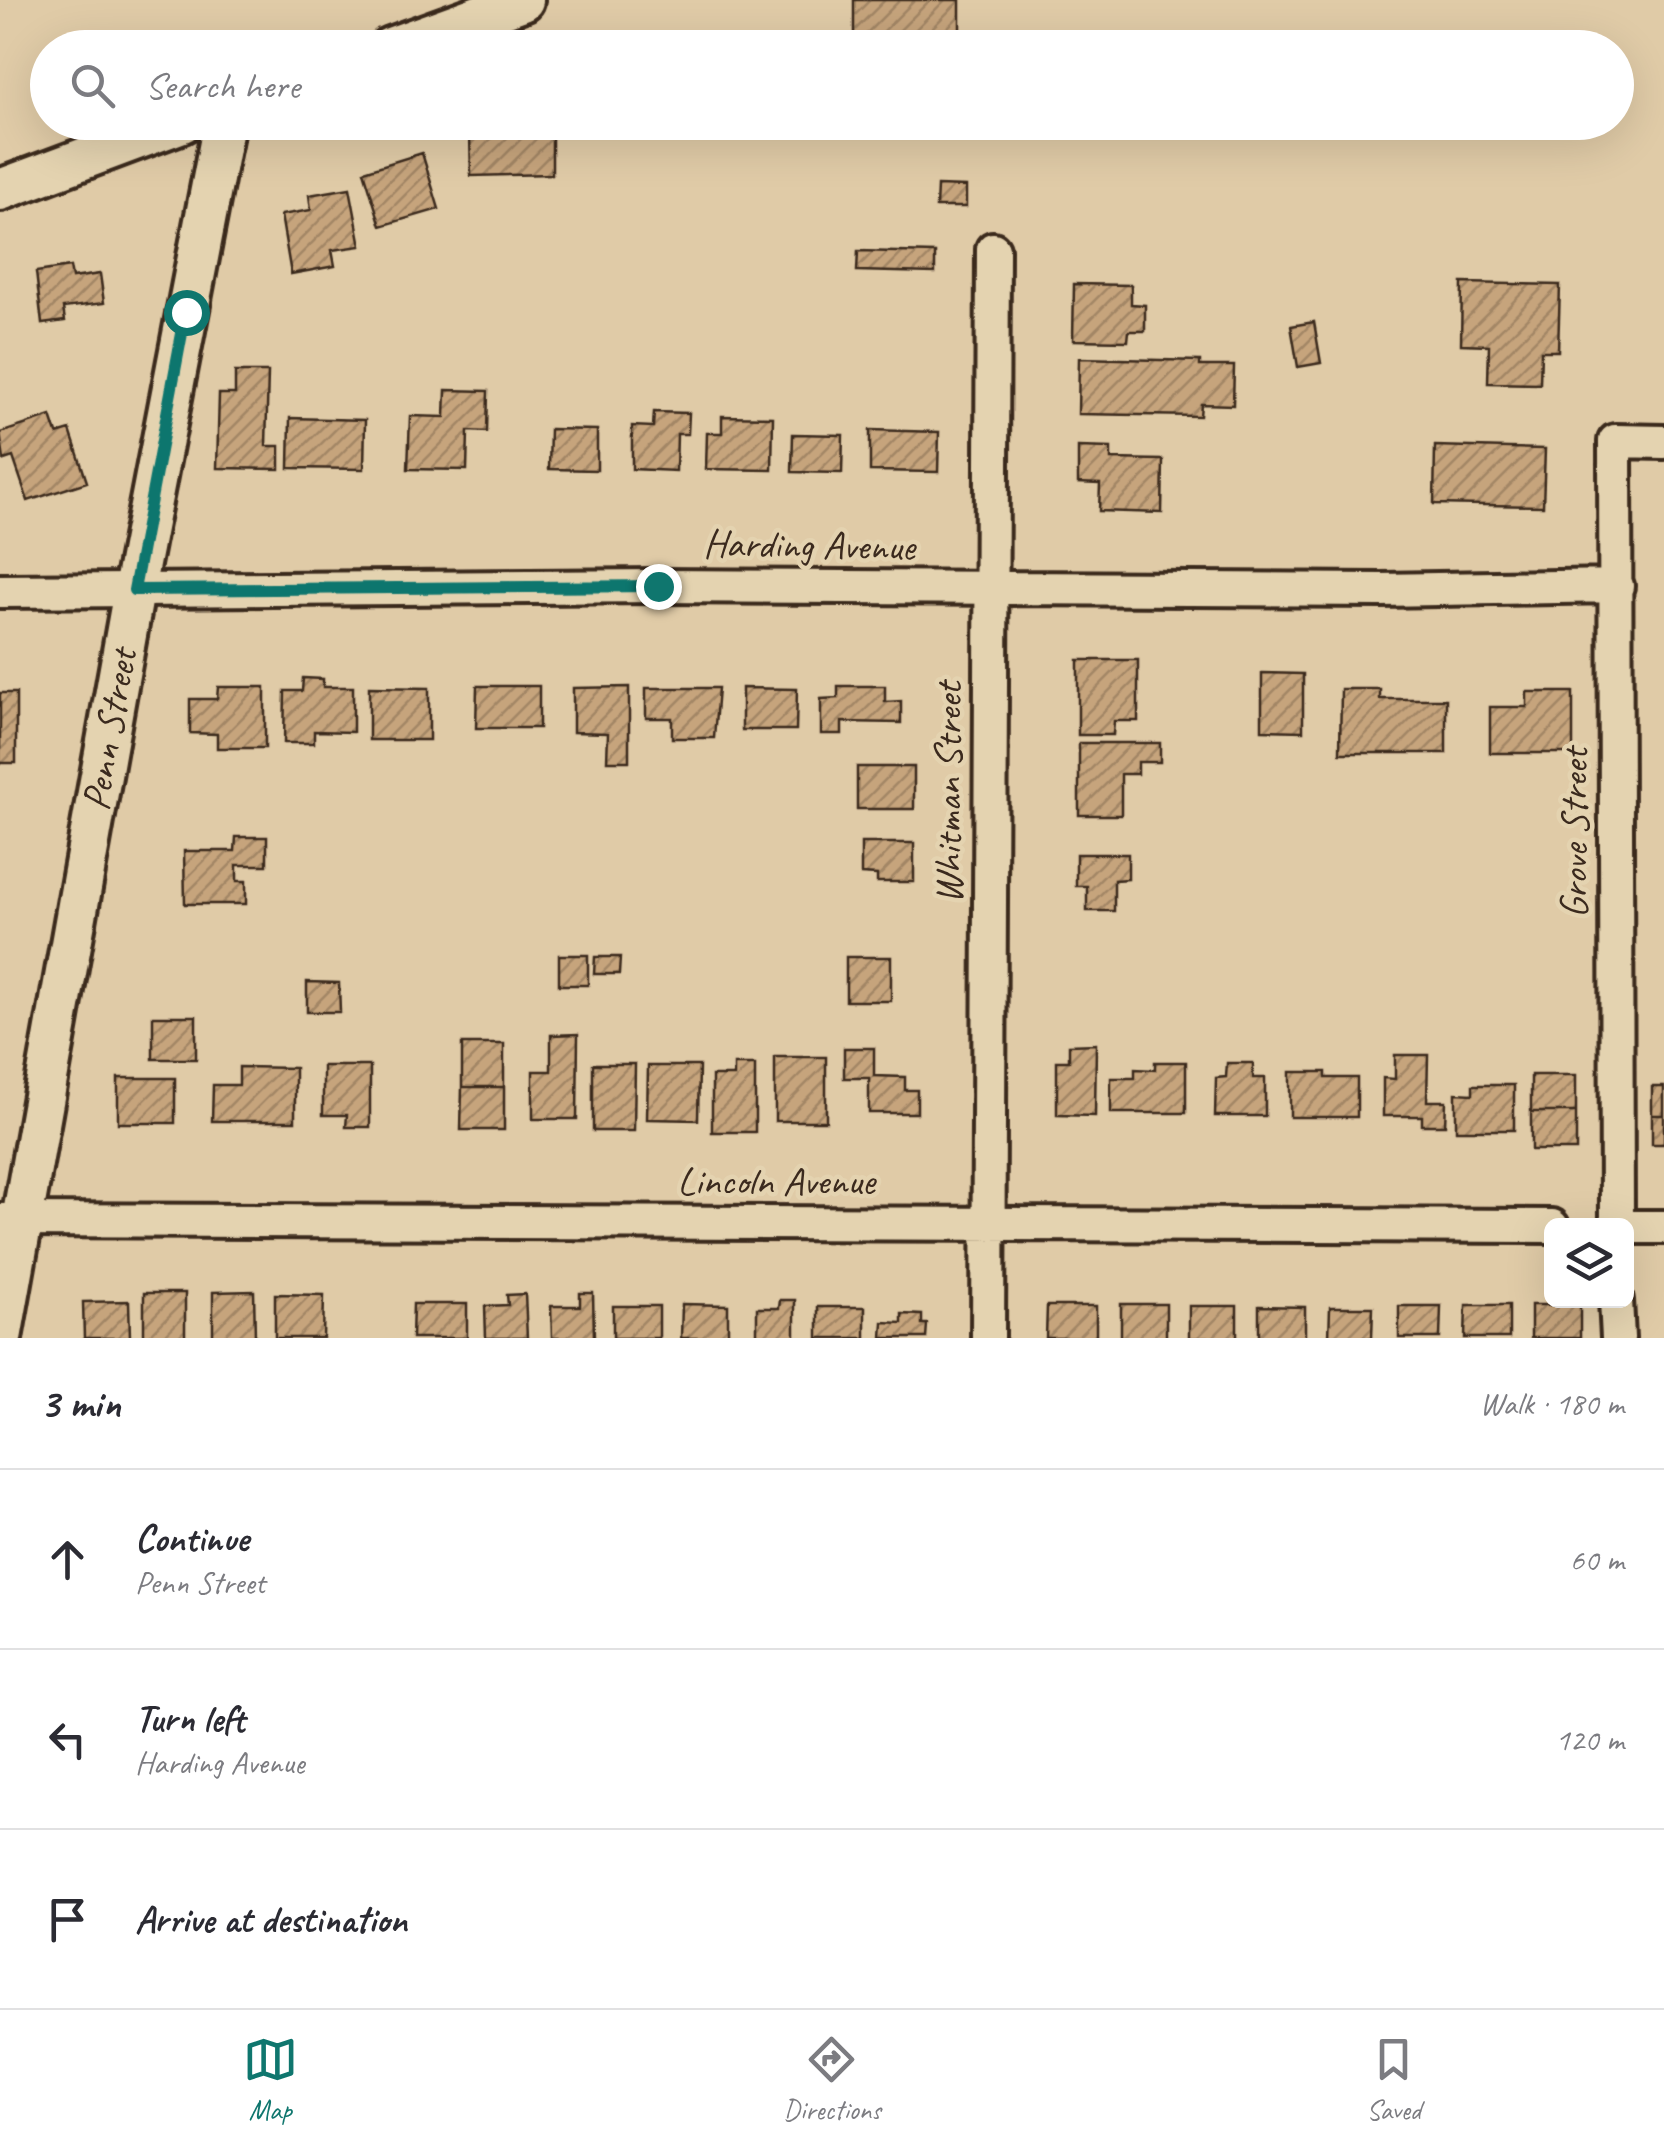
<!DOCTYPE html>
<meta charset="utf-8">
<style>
:root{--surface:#fff;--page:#f7f7f7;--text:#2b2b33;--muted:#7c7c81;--line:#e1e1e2;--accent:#0f766e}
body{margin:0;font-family:Caveat,sans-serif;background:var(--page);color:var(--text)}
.controls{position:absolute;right:30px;bottom:30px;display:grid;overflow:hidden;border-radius:15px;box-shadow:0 10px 40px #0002}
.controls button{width:90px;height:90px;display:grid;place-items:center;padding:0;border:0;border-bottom:2px solid var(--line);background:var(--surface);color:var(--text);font:50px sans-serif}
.stop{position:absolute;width:30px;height:30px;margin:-22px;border:8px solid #0f766e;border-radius:50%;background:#fff}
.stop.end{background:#0f766e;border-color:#fff;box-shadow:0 2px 10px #0008}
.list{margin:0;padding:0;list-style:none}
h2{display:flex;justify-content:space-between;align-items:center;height:130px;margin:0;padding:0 40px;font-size:42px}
h2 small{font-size:32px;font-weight:400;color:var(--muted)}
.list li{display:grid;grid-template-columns:65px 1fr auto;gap:30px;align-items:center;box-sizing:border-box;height:180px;padding:0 40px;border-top:2px solid var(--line)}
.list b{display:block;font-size:38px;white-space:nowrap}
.list p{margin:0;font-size:32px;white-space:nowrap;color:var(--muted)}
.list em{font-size:32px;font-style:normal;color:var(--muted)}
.icon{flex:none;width:55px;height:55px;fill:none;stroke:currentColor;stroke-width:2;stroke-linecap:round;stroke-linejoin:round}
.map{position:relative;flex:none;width:1664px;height:1338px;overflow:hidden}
.search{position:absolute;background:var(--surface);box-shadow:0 10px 40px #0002;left:30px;right:30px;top:30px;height:110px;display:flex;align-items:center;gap:25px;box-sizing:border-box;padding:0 35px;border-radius:55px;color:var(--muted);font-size:38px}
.sheet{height:670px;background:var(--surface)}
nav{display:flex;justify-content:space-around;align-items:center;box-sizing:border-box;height:140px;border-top:2px solid var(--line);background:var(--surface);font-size:28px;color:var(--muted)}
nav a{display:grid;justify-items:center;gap:5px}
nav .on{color:var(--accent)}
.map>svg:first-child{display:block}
</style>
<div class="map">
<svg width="1664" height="1338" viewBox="0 0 1664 1338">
<defs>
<pattern id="building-hatch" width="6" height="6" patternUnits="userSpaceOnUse" patternTransform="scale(2.5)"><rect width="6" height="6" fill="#c6a47c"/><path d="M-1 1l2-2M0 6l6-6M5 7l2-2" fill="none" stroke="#a28665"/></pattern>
</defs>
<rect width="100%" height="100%" fill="#e0cba7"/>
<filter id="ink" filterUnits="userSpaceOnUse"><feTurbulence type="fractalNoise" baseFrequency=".01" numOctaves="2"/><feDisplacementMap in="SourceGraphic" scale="20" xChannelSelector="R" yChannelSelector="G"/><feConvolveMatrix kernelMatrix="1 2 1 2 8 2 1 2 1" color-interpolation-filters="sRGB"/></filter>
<g filter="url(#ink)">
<path fill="url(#building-hatch)" stroke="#3b2a1e" stroke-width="2.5" d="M854,0H960V48H854Z
M506,122H552V174L471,176L470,134L506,133Z
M422,153L439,209L381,226L364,171Z
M937,186L966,187V207H936Z
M350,188L361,246L332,250L335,266L291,274L281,215L311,210L309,195Z
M858,251L935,253V273L857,271Z
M70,267L72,278L100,274L104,303L63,308L65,321L42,324L36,272Z
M1462,283L1560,285L1558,351H1541L1540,384L1488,383L1489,345L1461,344Z
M1074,284L1131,285V304L1145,305V331H1129L1128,341L1073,340Z
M1314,322L1321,363L1298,367L1291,326Z
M1079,358L1200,361V366H1234L1233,405L1201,404L1200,416L1078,414Z
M235,372H268L266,446H280V469L217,468L219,394H235Z
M446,390L488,391L487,432L468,431L467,470L408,469L410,416L445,417Z
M654,412L689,413L688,434H677L676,471L632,469V426L653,427Z
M51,416L57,434L70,430L87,482L28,501L13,457L4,460L0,433Z
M722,416L773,417L772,470L706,469L707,433H722Z
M290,418L365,420L364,469L289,468Z
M550,429L597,430V470L549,469Z
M870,430L939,432L938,472L870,471Z
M793,434L843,435L842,473L792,472Z
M1435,446L1545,449L1543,506L1434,504Z
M1078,447L1111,448V459L1163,460L1162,513L1099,511L1100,484L1078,483Z
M1078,660H1138V721H1114L1113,735H1078Z
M1262,673L1303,674V731L1262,730Z
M303,678L323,679V687H353V732L314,731V743H284L285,691H302Z
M477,686H539V728H476Z
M838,686H885V702L901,701V723L842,722V734H821V699L838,698Z
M218,687H265V748H217V734L190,733V699H217Z
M369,687L429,688V740H369Z
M629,687V761H607L608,733L573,732V688Z
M646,688H718L714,738H672V718H646Z
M742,688L797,689L796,730H742Z
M1341,689H1380V699H1446V753H1340Z
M1527,692H1573V753H1490V707H1527Z
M0,693H16V763H0Z
M1079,743H1160V762H1138V774H1121V815H1079Z
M857,767H914V809H857Z
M236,837H267V865H237V881H246V904H185L184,851H235Z
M861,843H914V882H877V875L861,874Z
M1076,854H1128V879L1114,880V911H1087V886H1076Z
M559,955H588V985H559Z
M595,957H620L619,974H594Z
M846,957H891V1001H846Z
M307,982L339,983L340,1012H307Z
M153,1016H196V1059H153Z
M578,1034L577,1119H533V1071H551V1035Z
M462,1044H504V1087H462Z
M1096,1044L1095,1116L1057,1115V1061H1069V1045Z
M844,1048H874V1076L905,1077V1090H917V1113H869V1078H844Z
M1395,1055H1428L1427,1101H1446L1445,1125H1422V1116H1383V1078L1395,1079Z
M775,1057H826V1121H775Z
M1155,1062H1186V1113H1111V1078H1135V1069L1155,1070Z
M1227,1063H1253V1078H1265V1116H1215L1216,1078L1226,1077Z
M593,1064H635L634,1131H593Z
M734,1065H755V1132H712V1076H734Z
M323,1066H370V1127H346L347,1115H323Z
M648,1066H699L698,1120L647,1119Z
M239,1067L295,1068V1121H212L213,1085H239Z
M1290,1072H1326V1078H1357V1117H1290Z
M1531,1075H1576V1112H1531Z
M118,1078H175V1123H118Z
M1473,1085H1514V1130H1456V1093L1473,1094Z
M462,1087H504V1130H461Z
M1652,1087H1664V1115H1652Z
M1531,1112H1576V1150H1531Z
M1652,1115H1664V1144H1652Z
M254,1291L255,1338H213V1292Z
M144,1293H185V1338H144Z
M580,1293H593L594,1338H552L551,1306H580Z
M275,1294L324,1295L323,1338H275Z
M525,1294L527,1338H486L485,1306L508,1305L507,1295Z
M780,1300H795V1338H757V1308H779Z
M129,1301L130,1338H84L83,1302Z
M413,1304H467V1338H412Z
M682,1304L728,1305V1338H681Z
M1121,1304H1166V1338H1121Z
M1466,1305H1509V1338H1465Z
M1531,1305H1580V1338H1531Z
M613,1306H659V1338H613Z
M1047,1306H1096V1338H1046Z
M1189,1306H1237V1338H1189Z
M1259,1306L1305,1307V1338H1259Z
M1399,1306H1441L1440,1338H1399Z
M818,1307H865V1338H818Z
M1330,1307H1373L1372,1338H1329Z
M902,1314L922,1315V1324H927L926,1338H882L883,1322L902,1323Z"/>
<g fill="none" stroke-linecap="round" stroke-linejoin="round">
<defs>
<path id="minor" d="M0,591L658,586L1381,590L1617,586
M0,1220L1552,1226
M1617,1226L1615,441L1664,442
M1626,1227H1664
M1616,1300L1618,1338
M988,1338L993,249"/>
<g id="tertiary">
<path d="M390,48L523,0"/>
<path d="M0,190L182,122"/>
<path id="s1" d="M1,1338L134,590L224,122"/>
</g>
</defs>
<use href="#minor" stroke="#3b2a1e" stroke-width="40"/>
<use href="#tertiary" stroke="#3b2a1e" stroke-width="48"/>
<use href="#minor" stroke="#e4d3b0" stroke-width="32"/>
<use href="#tertiary" stroke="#e4d3b0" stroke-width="40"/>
</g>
</g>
<g fill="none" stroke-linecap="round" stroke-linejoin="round" filter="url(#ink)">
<path stroke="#0f766e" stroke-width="12" d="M186,312L134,590L658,586"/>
</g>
<g text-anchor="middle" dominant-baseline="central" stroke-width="9" stroke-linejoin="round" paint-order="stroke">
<g font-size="40" fill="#3b2a1e" stroke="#e4d3b0">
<text transform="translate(809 545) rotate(1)">Harding Avenue</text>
<text stroke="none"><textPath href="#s1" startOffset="618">Penn Street</textPath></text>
<text transform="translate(948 793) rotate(-90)">Whitman Street</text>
<text transform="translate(1574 833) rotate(-90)">Grove Street</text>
<text x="776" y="1181">Lincoln Avenue</text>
</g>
</g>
</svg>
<div class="controls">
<button><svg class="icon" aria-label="layers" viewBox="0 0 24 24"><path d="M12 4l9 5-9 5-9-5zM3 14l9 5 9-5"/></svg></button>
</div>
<div class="stop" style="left:186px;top:312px"></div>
<div class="stop end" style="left:658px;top:586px"></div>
<div class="search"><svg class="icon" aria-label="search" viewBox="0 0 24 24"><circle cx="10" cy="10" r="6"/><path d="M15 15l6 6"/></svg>Search here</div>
</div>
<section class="sheet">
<h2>3 min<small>Walk · 180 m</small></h2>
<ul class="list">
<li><svg class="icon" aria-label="ahead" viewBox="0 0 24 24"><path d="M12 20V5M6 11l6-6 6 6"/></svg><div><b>Continue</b><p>Penn Street</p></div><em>60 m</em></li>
<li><svg class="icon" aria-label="left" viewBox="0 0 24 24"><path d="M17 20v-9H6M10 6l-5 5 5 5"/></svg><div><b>Turn left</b><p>Harding Avenue</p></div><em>120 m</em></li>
<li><svg class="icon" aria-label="arrive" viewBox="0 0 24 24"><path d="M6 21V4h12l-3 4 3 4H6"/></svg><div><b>Arrive at destination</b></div></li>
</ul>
</section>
<nav>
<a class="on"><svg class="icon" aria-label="map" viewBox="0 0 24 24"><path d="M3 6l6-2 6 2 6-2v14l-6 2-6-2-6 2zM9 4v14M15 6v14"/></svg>Map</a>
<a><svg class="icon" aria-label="directions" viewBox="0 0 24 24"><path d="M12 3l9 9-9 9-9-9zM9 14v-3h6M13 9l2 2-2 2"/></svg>Directions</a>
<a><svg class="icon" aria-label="saved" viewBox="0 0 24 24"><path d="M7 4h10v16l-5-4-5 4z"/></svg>Saved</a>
</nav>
